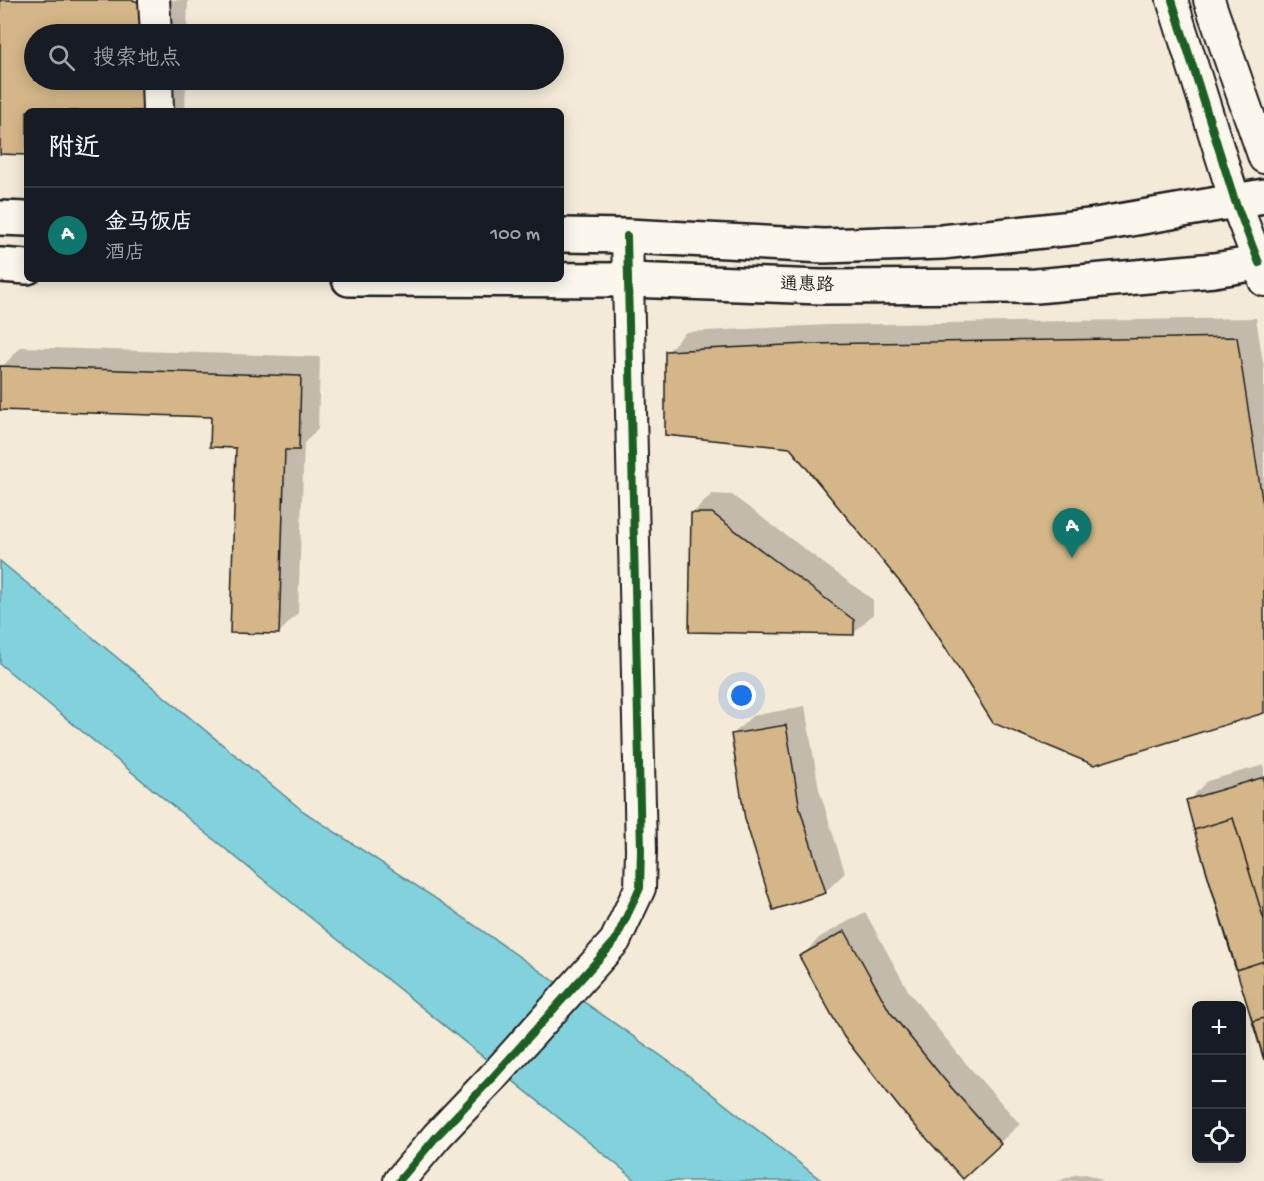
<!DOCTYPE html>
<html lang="zh">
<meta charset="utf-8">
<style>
:root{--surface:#171b24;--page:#20242c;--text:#f1f3f6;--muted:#9ea1a6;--line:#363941;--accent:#0f766e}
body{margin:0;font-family:"Gochi Hand","LXGW WenKai TC",sans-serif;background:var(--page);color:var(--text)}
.controls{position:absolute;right:18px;bottom:18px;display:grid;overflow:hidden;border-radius:9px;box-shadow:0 3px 15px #0003}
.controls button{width:54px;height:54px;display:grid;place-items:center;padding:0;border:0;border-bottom:2px solid var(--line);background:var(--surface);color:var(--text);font:30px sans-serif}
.you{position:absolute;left:742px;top:696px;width:21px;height:21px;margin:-15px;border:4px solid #fff;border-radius:50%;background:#1a73e8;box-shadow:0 0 0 9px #1a73e833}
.badge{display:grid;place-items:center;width:39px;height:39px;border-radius:50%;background:var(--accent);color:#fff;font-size:20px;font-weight:700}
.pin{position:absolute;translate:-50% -50px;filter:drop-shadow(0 2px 3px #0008)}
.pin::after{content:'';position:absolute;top:32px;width:21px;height:18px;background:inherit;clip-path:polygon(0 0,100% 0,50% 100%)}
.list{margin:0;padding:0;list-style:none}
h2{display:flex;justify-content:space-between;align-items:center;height:78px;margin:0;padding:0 24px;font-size:26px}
h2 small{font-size:20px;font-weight:400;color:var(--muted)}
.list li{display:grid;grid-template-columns:39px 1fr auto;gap:18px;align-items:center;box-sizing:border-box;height:96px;padding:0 24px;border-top:2px solid var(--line)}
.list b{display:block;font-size:22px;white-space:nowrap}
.list p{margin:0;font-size:20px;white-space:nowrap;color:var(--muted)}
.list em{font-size:20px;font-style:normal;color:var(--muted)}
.icon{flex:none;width:33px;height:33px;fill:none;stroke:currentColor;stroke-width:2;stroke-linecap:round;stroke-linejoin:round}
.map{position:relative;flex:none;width:1264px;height:1181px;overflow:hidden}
.search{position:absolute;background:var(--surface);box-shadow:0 3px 15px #0003;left:24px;top:24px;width:540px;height:66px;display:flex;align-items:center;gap:15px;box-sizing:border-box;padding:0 21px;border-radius:33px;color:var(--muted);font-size:22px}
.panel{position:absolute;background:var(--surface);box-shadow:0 3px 15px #0003;left:24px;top:108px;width:540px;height:174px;border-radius:9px}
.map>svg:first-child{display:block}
</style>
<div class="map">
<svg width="1264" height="1181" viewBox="0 0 1264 1181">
<rect width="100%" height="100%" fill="#f3ead8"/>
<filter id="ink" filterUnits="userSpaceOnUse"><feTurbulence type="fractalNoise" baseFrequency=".0167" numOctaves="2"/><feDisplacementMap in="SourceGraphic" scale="12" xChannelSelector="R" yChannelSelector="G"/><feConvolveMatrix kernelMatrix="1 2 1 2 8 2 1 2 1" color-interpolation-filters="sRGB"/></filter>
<g filter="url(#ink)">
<path fill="#82d2dd" stroke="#598990" stroke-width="1.5" d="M0,561L303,811L447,906L684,1072L822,1181H637L223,847L0,664Z"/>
<path fill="#0003" d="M0,0H188L187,34H34V80H186L185,111H27V153H0Z
M1256,318L1264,368V711L918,602L791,446L667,352L686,332L828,325Z
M21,347L320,357L318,429L304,443L298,613L279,633L238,447L212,416L2,367Z
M712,494L732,495L873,600V614L853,634L692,514Z
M805,706L819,789L845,873L825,892L732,735L752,716Z
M1264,765V1055L1188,801L1207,781Z
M865,912L909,992L962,1059L1020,1124L963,1176L801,957L820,937Z
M1086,1174L1098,1178L1103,1181H1058L1074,1175Z"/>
<path fill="#d4b688" stroke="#1c1c1c" stroke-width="1.5" d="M0,0H133L169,14V34H34V80H168L167,111H27V155L0,154Z
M1237,337L1264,512V713L1094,765L993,723L917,603L790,448L665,435V351L808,344Z
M0,366L301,376L299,450H285L279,634L230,633L236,448L210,447L211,417L0,410Z
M691,513H712L854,620V635L689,632Z
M786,725L800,809L826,893L773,910L745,819L731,734Z
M1264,777V1060L1194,830L1186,800Z
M1233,818L1264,920V961L1236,970L1194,830Z
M845,931L890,1012L943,1078L1001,1144L963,1179L902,1111L844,1037L799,956Z
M1264,1018V1060L1253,1021Z"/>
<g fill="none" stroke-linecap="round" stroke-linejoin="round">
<defs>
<path id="secondary" d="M154,0L156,34
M1172,0L1235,201L1259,263L1264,281
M1209,0L1264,158
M157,80L158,111
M399,1181L437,1136L492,1078L615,941L640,888L641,850L627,236"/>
<path id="primary" d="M0,218L27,219
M561,235L627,236L824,246L942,242L1090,226L1264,196
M0,265L27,267
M349,279L629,280L821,287L1036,286L1214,270L1264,262"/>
</defs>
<use href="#secondary" stroke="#1c1c1c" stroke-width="34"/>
<use href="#primary" stroke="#1c1c1c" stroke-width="38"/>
<use href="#secondary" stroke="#fbf7ec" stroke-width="30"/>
<use href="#primary" stroke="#fbf7ec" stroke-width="33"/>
<defs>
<path id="cycleway" d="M1172,0L1235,201L1259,263
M399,1181L437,1136L492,1078L615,941L640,888L641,850L627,236"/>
</defs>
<use href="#cycleway" stroke="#fbf7ec" stroke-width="11"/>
<use href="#cycleway" stroke="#1b5e20" stroke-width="8"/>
</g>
</g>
<g text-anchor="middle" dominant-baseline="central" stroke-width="4.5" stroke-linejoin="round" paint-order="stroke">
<g font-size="18" fill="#1c1c1c" stroke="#fbf7ec">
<text transform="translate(807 286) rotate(1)">通惠路</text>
</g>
</g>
</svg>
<div class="controls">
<button>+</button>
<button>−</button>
<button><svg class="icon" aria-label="locate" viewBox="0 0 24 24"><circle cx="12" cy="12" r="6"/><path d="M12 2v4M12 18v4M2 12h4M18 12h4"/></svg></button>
</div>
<div class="you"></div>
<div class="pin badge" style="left:1072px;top:558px">A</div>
<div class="search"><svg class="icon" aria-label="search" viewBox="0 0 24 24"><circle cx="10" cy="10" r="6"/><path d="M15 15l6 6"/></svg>搜索地点</div>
<section class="panel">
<h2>附近<small></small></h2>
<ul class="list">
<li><span class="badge">A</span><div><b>金马饭店</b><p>酒店</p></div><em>100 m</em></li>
</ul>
</section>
</div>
